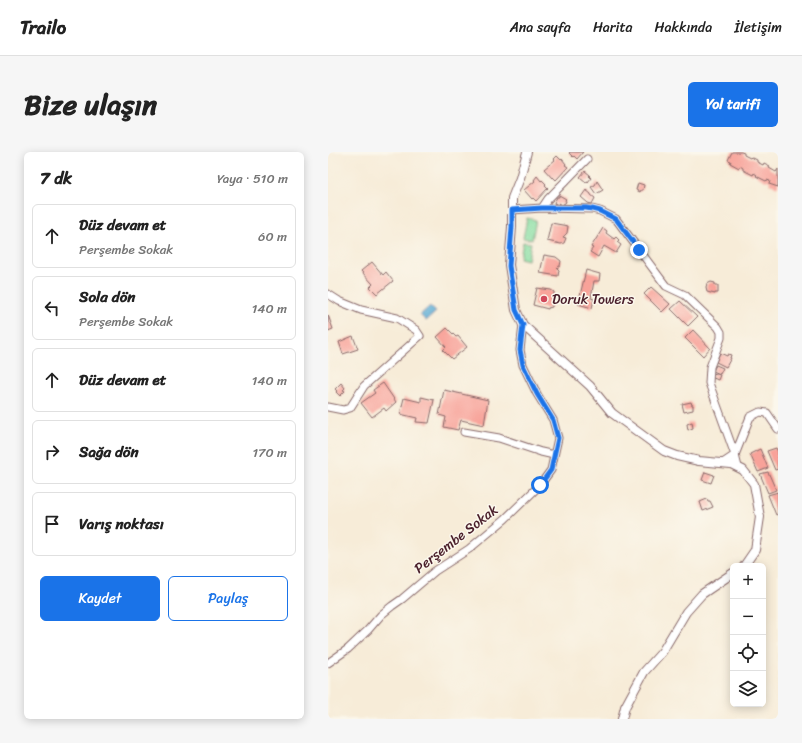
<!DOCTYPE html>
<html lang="tr">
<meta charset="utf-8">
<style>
:root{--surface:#fff;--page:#f6f6f6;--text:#222;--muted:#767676;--line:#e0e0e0;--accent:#1a73e8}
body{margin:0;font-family:Sriracha,sans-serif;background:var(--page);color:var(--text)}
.controls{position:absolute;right:12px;bottom:12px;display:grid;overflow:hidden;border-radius:6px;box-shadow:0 2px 10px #0003}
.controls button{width:36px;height:36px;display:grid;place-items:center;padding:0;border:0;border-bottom:1px solid var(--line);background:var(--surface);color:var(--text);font:20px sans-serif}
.stop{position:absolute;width:12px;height:12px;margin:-9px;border:3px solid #1a73e8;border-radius:50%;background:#fff}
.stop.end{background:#1a73e8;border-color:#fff;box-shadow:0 1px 4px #0008}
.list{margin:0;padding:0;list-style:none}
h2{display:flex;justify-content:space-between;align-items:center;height:52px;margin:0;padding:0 16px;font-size:17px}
h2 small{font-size:13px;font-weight:400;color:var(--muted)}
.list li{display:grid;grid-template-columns:26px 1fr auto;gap:12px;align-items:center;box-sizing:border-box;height:64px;margin:0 8px 8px;padding:0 8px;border:1px solid var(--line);border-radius:6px}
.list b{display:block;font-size:15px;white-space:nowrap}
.list p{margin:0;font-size:13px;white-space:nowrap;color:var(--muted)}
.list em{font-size:13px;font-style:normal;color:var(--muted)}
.actions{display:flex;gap:8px;padding:12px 16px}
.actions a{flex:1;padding:9px 0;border:1px solid var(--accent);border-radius:6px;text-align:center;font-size:14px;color:var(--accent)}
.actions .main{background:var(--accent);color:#fff}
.icon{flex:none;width:22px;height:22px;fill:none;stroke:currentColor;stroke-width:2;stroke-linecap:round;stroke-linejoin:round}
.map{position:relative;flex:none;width:450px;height:567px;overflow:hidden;border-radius:6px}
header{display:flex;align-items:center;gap:24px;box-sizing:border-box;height:56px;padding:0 20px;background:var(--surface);border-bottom:1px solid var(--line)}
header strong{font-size:19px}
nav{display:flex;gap:22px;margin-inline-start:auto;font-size:14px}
.intro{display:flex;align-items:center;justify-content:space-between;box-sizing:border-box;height:96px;padding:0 24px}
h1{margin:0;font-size:28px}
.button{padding:10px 18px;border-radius:6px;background:var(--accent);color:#fff;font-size:14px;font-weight:700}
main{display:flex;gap:24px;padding:0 24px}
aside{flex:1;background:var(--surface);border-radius:6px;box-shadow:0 2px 10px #0003}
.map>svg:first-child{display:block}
</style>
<header>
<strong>Trailo</strong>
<nav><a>Ana sayfa</a><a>Harita</a><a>Hakkında</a><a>İletişim</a></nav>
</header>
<div class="intro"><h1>Bize ulaşın</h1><a class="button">Yol tarifi</a></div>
<main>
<aside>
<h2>7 dk<small>Yaya · 510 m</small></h2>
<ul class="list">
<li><svg class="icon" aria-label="ahead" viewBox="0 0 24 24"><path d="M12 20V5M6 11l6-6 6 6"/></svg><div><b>Düz devam et</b><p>Perşembe Sokak</p></div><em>60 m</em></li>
<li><svg class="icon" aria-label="left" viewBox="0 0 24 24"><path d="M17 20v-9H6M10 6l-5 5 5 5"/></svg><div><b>Sola dön</b><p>Perşembe Sokak</p></div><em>140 m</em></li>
<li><svg class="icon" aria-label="ahead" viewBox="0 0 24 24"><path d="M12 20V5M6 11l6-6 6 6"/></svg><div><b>Düz devam et</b></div><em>140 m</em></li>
<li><svg class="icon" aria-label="right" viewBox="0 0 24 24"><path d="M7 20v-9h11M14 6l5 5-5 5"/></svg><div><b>Sağa dön</b></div><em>170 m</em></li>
<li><svg class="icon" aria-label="arrive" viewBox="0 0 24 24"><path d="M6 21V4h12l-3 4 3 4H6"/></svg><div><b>Varış noktası</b></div></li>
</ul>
<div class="actions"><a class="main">Kaydet</a><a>Paylaş</a></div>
</aside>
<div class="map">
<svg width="450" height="567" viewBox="0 0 450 567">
<rect width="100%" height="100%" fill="#fbf7ec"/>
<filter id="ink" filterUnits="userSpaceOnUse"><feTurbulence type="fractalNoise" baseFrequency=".025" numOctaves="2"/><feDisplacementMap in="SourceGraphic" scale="8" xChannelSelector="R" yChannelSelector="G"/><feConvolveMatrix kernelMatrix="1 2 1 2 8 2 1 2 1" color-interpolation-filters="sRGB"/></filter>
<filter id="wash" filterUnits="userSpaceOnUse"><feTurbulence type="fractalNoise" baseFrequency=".012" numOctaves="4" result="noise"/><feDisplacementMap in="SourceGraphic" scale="16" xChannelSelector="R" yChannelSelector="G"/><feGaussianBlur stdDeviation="0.9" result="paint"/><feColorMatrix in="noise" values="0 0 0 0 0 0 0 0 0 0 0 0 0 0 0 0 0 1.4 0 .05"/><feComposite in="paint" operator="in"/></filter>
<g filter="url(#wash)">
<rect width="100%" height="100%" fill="#f7ecd8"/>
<path fill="#87dea2" stroke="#687e66" d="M199,66L208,68L204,88L195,86Z
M195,90L203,91L200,108L192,106Z"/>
<path fill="#59aad4" stroke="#526480" d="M102,154L108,160L98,169L92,163Z"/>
<g id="blocks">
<path fill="#f8a299" d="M242,0H255L249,7L246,4L245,5L241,1Z
M404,0H413L416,1V3L422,6L423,5L429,8V10L435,13L436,11L442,14L441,16L448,20L450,17V35L441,32L442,29L439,28L438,29L428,24L429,23L426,21L425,23L415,18V16L412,14L411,16L402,11L403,9L400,8Z
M229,4L233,8L234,7L238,12L237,13L240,15L228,28L225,25L224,26L216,17L227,8L226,7Z
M257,19L262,23L261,24L263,26L260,30V29L258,30L252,25Z
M209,24L213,29L214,28L218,32L217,33L220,36L208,49L205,46L204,47L196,38L207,29L206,28Z
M269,29L275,38L268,42L263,35L267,33Z
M310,31L316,33L315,38H313L312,40L308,38Z
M258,38L263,42V43L267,46L264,52L260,51L253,45Z
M231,43L238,47L237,48L238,50L234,53L231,51L230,53L226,51L229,45H231Z
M223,71L240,74L239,81L235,85L238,86L236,91L233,92L219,89Z
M275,76L279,79L278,81L286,87L288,85L291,88L289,90L293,93L288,101L276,94L270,105L262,100L265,96L263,95Z
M216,103L228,105L233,109L232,114L230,115L229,116L231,118L230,124L212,121Z
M44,110L55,123L58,120L65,129L49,142L42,135L45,132L33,119Z
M258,118L272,122L271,129H266L263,146L266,147L264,156L250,152Z
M383,130L387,131V133H390V141H387V142L379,140L378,136L379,132Z
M323,135L342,152L334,160L316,142Z
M209,136L223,138L226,140V146L223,149L224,150V155L220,156V157L205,153Z
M352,149L369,165L360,174L343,157Z
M0,163L5,177L0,179Z
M119,176L128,185L130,184L139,195L124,207L115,198L118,195L109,185Z
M365,178L382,196L375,204L357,186Z
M25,184L30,197L15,202L11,190Z
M392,201L399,204L400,202L403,203L402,206H403L398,215L388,210Z
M388,213L395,216L392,222L385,219Z
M385,221L392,223L390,228L383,225Z
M13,231L17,236L15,238L17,239L12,244L8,240L9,239L7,237Z
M55,231L68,250L58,259L56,256L44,265L33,251L47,241L45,238Z
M116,238L160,248L156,273L133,268L130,278L116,275L118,265L111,263Z
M93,245L106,248L101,271L88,270L89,266L72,262L76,246L93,250Z
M363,250L364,253H365V258L356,260L354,252Z
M364,270L365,276L360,278L359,272Z
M448,296L450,300V317L447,318L439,299Z
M432,297L440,316L430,320L422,302Z
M377,320L386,323L383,331L374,328Z
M440,320L448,338L440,341L432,322Z
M450,340V362L448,363L440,343Z
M379,347L380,349H382L385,355L375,359L372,350Z"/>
</g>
</g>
<g filter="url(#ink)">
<use href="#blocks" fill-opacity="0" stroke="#876768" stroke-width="1"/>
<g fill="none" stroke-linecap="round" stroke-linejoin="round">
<defs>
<path id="minor" d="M214,56L220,47L259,7
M184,58L214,56L264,57L272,59L288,67L338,134L357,143L390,175L393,180V186L382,215L381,231L407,303L410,315
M0,142L11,149L33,158L69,166L88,178L92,184L36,234L22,256L15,258L0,255
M136,280L171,286L213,300L226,303
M395,311L407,303L422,265L432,260L439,261L450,277
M0,511L20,497L40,478L53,463L64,454L74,447L107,419L141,397L177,367L212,333L223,318L230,286L225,268L209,242L195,213L192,198L195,173"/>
<path id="tertiary" d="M199,0L192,26L184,46V75L181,113L188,158L195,173L262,234L284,261L336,299L349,304L371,309L403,312L415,318L426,332L432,365L427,398L416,414
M294,567L297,555L316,520L334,500L358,460L374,442L405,421"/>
</defs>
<use href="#minor" stroke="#876768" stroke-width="9"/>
<use href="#tertiary" stroke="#876768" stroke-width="10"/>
<use href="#minor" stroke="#fff" stroke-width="7"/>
<use href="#tertiary" stroke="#fff" stroke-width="8"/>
</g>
</g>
<g fill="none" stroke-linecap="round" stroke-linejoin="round" filter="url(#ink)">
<path stroke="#1a73e8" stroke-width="5" d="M212,333L223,318L230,286L225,268L209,242L195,213L192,198L195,173L188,158L181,114L184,75V58L214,56H258L264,57L272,59L288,67L311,98"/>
</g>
<circle fill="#d1495b" stroke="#fbf7ec" stroke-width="1.5" cx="216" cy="147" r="4"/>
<g text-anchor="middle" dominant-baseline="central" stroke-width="3" stroke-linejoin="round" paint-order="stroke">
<g font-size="14" fill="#4a1f2b" stroke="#fbf7ec" text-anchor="start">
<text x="224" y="147">Doruk Towers</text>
</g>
<g font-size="14" fill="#4a1f2b" stroke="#fbf7ec">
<text transform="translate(128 387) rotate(-38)">Perşembe Sokak</text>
</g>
</g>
</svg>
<div class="controls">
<button>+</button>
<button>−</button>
<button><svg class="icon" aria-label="locate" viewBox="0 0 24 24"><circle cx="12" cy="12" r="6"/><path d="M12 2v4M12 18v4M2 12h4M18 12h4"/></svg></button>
<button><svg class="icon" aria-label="layers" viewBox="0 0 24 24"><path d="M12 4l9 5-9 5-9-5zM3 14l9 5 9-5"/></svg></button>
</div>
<div class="stop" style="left:212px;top:333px"></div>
<div class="stop end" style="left:311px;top:98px"></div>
</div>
</main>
